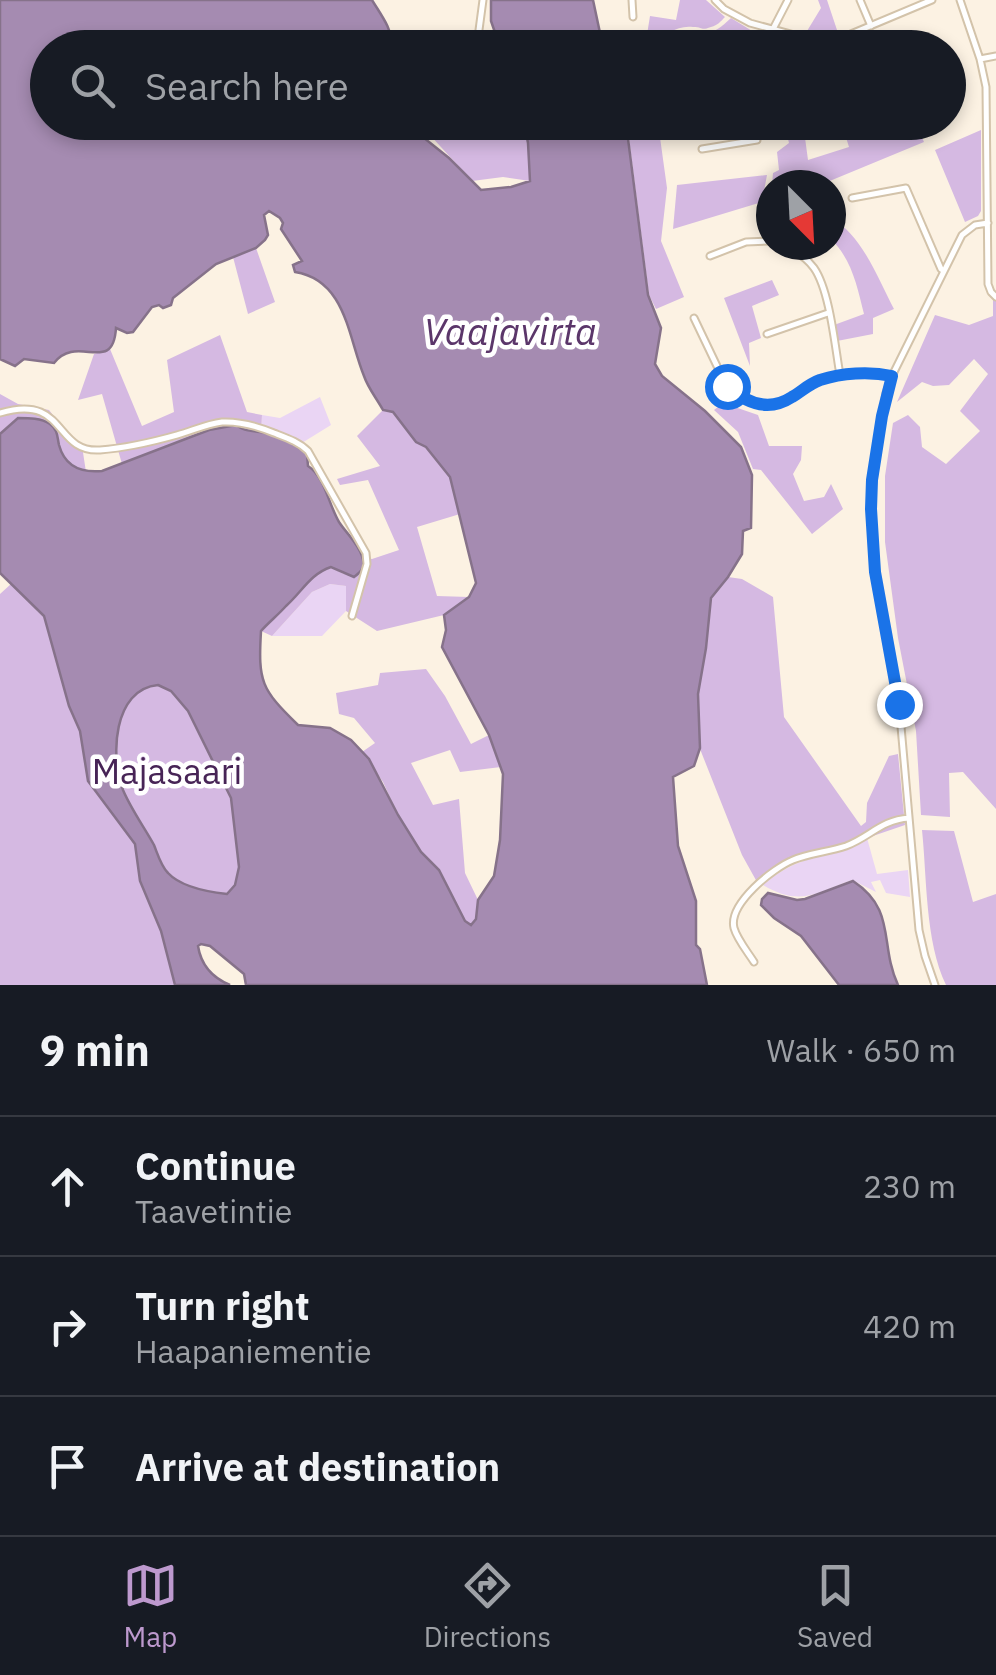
<!DOCTYPE html>
<meta charset="utf-8">
<style>
:root{--surface:#171b24;--page:#20242c;--text:#f1f3f6;--muted:#9ea1a6;--line:#363941;--accent:#bd99ce}
body{margin:0;font-family:"IBM Plex Sans",sans-serif;background:var(--page);color:var(--text)}
.compass{position:absolute;left:756px;top:170px;width:90px;height:90px;border-radius:50%;background:var(--surface);box-shadow:0 5px 15px #0003;rotate:156deg}
.stop{position:absolute;width:30px;height:30px;margin:-22px;border:8px solid #1a73e8;border-radius:50%;background:#fff}
.stop.end{background:#1a73e8;border-color:#fff;box-shadow:0 2px 10px #0008}
.list{margin:0;padding:0;list-style:none}
h2{display:flex;justify-content:space-between;align-items:center;height:130px;margin:0;padding:0 40px;font-size:42px}
h2 small{font-size:32px;font-weight:400;color:var(--muted)}
.list li{display:grid;grid-template-columns:65px 1fr auto;gap:30px;align-items:center;box-sizing:border-box;height:140px;padding:0 40px;border-top:2px solid var(--line)}
.list b{display:block;font-size:38px;white-space:nowrap}
.list p{margin:0;font-size:32px;white-space:nowrap;color:var(--muted)}
.list em{font-size:32px;font-style:normal;color:var(--muted)}
.icon{flex:none;width:55px;height:55px;fill:none;stroke:currentColor;stroke-width:2;stroke-linecap:round;stroke-linejoin:round}
.map{position:relative;flex:none;width:996px;height:985px;overflow:hidden}
.search{position:absolute;background:var(--surface);box-shadow:0 5px 15px #0003;left:30px;right:30px;top:30px;height:110px;display:flex;align-items:center;gap:25px;box-sizing:border-box;padding:0 35px;border-radius:55px;color:var(--muted);font-size:38px}
.sheet{height:550px;background:var(--surface)}
nav{display:flex;justify-content:space-around;align-items:center;box-sizing:border-box;height:140px;border-top:2px solid var(--line);background:var(--surface);font-size:28px;color:var(--muted)}
nav a{display:grid;justify-items:center;gap:5px}
nav .on{color:var(--accent)}
.map>svg:first-child{display:block}
</style>
<div class="map">
<svg width="996" height="985" viewBox="0 0 996 985">
<rect width="100%" height="100%" fill="#fcf2e3"/>
<path fill="#ead5f4" d="M320,397L331,425L297,446L261,432L262,415L280,418Z
M330,584L346,586V611L322,636H272L312,592Z
M867,838L877,874L908,870L910,897L886,893L880,880L871,882L876,892L852,880C816,893 800,907 763,885C795,856 830,856 867,838Z"/>
<path fill="#d5b9e2" d="M680,0H706L725,17C720,22 718,25 711,27C700,31 704,27 693,27C678,25 663,34 658,47H645L650,16L676,20Z
M818,0H827L839,36L820,40L804,36L821,8Z
M731,18L767,40L765,47L712,48L664,42L691,30C711,36 717,31 731,18Z
M419,123H524L528,143L530,181L503,177L472,181Z
M627,123H658L667,188L661,241L684,297L656,309L649,295Z
M771,123H803L808,160L849,147L844,131L851,123H874L879,133L885,130L882,123H915L924,142L820,185H772L773,173L779,170L777,152L789,143L786,131L771,129Z
M981,130V211L978,216L965,222L935,150Z
M767,175L762,202L673,229L677,185Z
M831,219C861,232 879,281 894,309L873,318V334L837,341L834,325L864,314C857,286 852,260 831,239Z
M256,248L275,302L248,314L233,257Z
M772,280L779,295L752,306L761,338L749,343L750,366L724,298Z
M993,299L996,300V809L963,772L949,773L950,817L921,815L916,731L898,638L885,542V476L893,423L908,415L920,427L922,447L946,464L980,431L960,411L988,374L974,359L949,385L933,386L922,382L897,402L935,315L969,325L993,316Z
M220,335L247,412L262,415L261,432L248,433L236,425L209,430L122,464L102,394L78,400L94,354L110,349L142,426L174,412L167,360Z
M0,394L18,404L49,410L70,437L82,446L86,472C64,463 60,454 57,431L18,418L0,434Z
M723,403L758,415L769,446H802L801,460L793,474L804,501L824,497L831,484L843,509L812,534L761,470L753,469L738,432L714,410Z
M383,410L392,412L416,442L426,447L450,477L460,514L417,527L437,596L469,597L444,615L377,631L346,611V586L330,584L312,592L272,636L261,631C271,620 318,567 331,567C332,567 343,574 345,574L363,567L362,557L372,559L399,550L368,480L340,485L337,479L380,466L357,436Z
M728,577L742,579L773,597L784,717L861,826L866,822L867,803L889,756L898,754L905,825L867,838L861,836L844,844L807,853L757,882L742,855L700,749L698,694L706,648L711,597Z
M11,584L44,616L69,706L80,731L88,781L135,844L140,881L161,931L175,985H0V594Z
M426,669L445,696L471,744L489,735L501,767L460,772L450,750L411,763L433,805L459,799L465,873L478,900L476,919L471,925L465,921L439,870L421,852L398,815L383,782L362,752L375,743L354,718L339,714L336,693L378,685L380,673Z
M158,685L171,691L188,711L231,798L239,867L235,885L227,894C209,892 182,888 169,875C160,866 157,852 151,841C140,821 126,801 120,779C111,747 116,688 158,685Z
M922,830L954,831L973,902L996,894V985H946C925,941 927,878 922,830Z"/>
<path fill="#a58bb1" stroke="#86728a" stroke-width="2.5" fill-rule="evenodd" d="M0,0H372C383,18 390,26 394,47L48,48V122L416,123L424,138L449,158L481,190L511,187L530,181L528,143L524,123H626L648,295L661,328L655,364L662,376L705,411L741,447L752,475L751,528L743,531L742,554L728,577L711,598L706,648L698,694L700,748L694,766L673,777L678,846L696,901V945L700,949L707,985H246L244,974L210,946L201,944L198,946C201,965 213,978 230,985H175L161,931L140,881L135,844L88,781L80,731L69,706L44,616L0,573V434L18,418C29,418 41,418 50,424C58,430 57,436 59,445C65,467 81,473 102,471L209,430L236,425C246,432 249,430 260,432C276,434 295,444 307,454L308,466C325,477 328,503 339,522C346,533 358,543 362,556C366,567 362,571 354,577L331,567C310,574 302,592 286,606C278,615 269,622 261,631C258,682 261,689 298,725L330,728L351,740L369,759L398,815L421,852L439,870L465,921L471,925L476,919L478,900L494,876L500,840L503,774L489,735L442,647L446,630L444,615L469,597L476,583L450,477L426,447L416,442L393,412L383,410C377,399 368,388 364,376C348,337 346,280 295,272L293,265L302,261L281,229L283,223L280,218L269,211L264,215L268,235L265,240L256,248L216,264L173,298L171,305L163,308L159,305L152,307L133,332L127,333L116,328C113,376 77,333 54,363L24,359L15,366L0,359ZM158,685L171,691L188,711L231,798L239,867L235,885L227,894C209,892 181,887 168,873C161,866 158,855 154,845C144,827 131,809 123,790C110,757 113,689 158,685Z
M491,0H593L603,47H500L491,21Z
M853,881C897,910 879,944 898,985H839L801,936L774,918L761,905L762,899L768,893L797,900L805,899Z"/>
<g fill="none" stroke-linecap="round" stroke-linejoin="round">
<defs>
<path id="minor" d="M632,0L633,17
M715,0L724,9L750,23L820,42L839,39L932,0
M860,0L871,26
M960,0L980,59L986,87L988,284L991,292L996,297
M772,31L788,0
M477,45L483,0
M770,48L775,31
M980,59L996,56
M838,122V124
M702,149L757,140V122
M852,198L906,188L941,269L944,271
M782,245C794,250 806,257 814,268C830,291 835,347 840,375
M710,256L746,242L771,241
M694,318L727,387C747,403 769,412 792,397C802,391 809,384 820,380C842,373 869,371 892,376
M767,334L828,313
M0,413C67,393 53,453 100,450C126,448 152,442 177,435C192,431 206,424 222,422C241,421 257,426 274,433C287,438 299,442 308,451L366,553L367,564L352,616
M754,962C747,951 737,939 734,928C728,904 773,868 793,860C810,853 828,852 846,846C870,837 881,820 909,818
M935,985L925,956L919,930L899,704L875,572L871,509L873,480L886,393L892,376L962,235L975,225L988,223"/>
</defs>
<use href="#minor" stroke="#d3c3aa" stroke-width="9"/>
<use href="#minor" stroke="#fff" stroke-width="5"/>
</g>
<g fill="none" stroke-linecap="round" stroke-linejoin="round">
<path stroke="#1a73e8" stroke-width="12" d="M727,386C747,404 769,412 792,397C802,391 809,384 820,380C842,373 869,371 892,376L882,416L872,480L871,509L875,572L899,704"/>
</g>
<g text-anchor="middle" dominant-baseline="central" stroke-width="9" stroke-linejoin="round" paint-order="stroke">
<g font-size="35" fill="#472456" stroke="#fff">
<text x="167" y="771">Majasaari</text>
</g>
<g font-size="38" font-style="italic" fill="#5b366a" stroke="#fff">
<text x="510" y="330">Vaajavirta</text>
</g>
</g>
</svg>
<svg class="compass" viewBox="-18 -18 36 36"><path d="M0-13l5 13h-10z" fill="#e53935"/><path d="M0 13l5-13h-10z" fill="#9ea1a6"/></svg>
<div class="stop" style="left:727px;top:386px"></div>
<div class="stop end" style="left:899px;top:704px"></div>
<div class="search"><svg class="icon" aria-label="search" viewBox="0 0 24 24"><circle cx="10" cy="10" r="6"/><path d="M15 15l6 6"/></svg>Search here</div>
</div>
<section class="sheet">
<h2>9 min<small>Walk · 650 m</small></h2>
<ul class="list">
<li><svg class="icon" aria-label="ahead" viewBox="0 0 24 24"><path d="M12 20V5M6 11l6-6 6 6"/></svg><div><b>Continue</b><p>Taavetintie</p></div><em>230 m</em></li>
<li><svg class="icon" aria-label="right" viewBox="0 0 24 24"><path d="M7 20v-9h11M14 6l5 5-5 5"/></svg><div><b>Turn right</b><p>Haapaniementie</p></div><em>420 m</em></li>
<li><svg class="icon" aria-label="arrive" viewBox="0 0 24 24"><path d="M6 21V4h12l-3 4 3 4H6"/></svg><div><b>Arrive at destination</b></div></li>
</ul>
</section>
<nav>
<a class="on"><svg class="icon" aria-label="map" viewBox="0 0 24 24"><path d="M3 6l6-2 6 2 6-2v14l-6 2-6-2-6 2zM9 4v14M15 6v14"/></svg>Map</a>
<a><svg class="icon" aria-label="directions" viewBox="0 0 24 24"><path d="M12 3l9 9-9 9-9-9zM9 14v-3h6M13 9l2 2-2 2"/></svg>Directions</a>
<a><svg class="icon" aria-label="saved" viewBox="0 0 24 24"><path d="M7 4h10v16l-5-4-5 4z"/></svg>Saved</a>
</nav>
